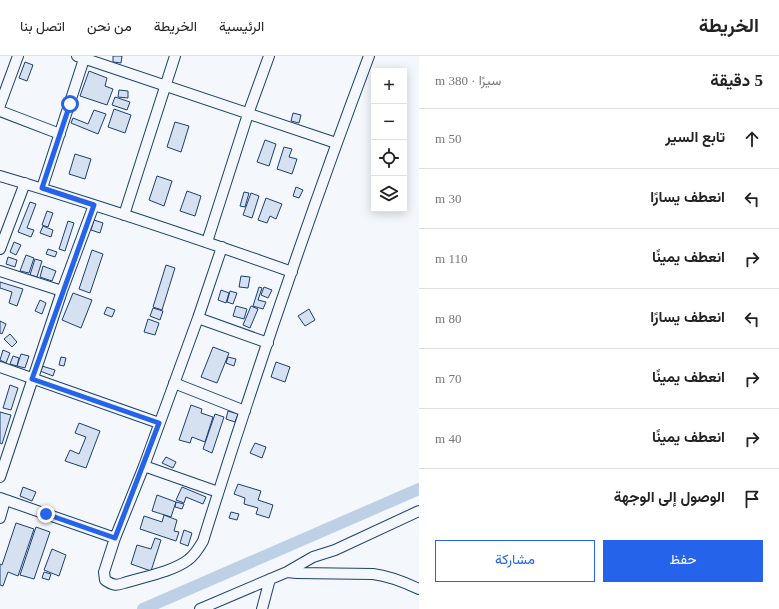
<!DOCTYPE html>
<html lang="ar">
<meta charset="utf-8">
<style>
:root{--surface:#fff;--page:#f2f2f2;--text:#222;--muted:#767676;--line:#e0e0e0;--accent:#2563eb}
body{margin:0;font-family:"Times New Roman",Vazirmatn,serif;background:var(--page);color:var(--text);direction:rtl}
.controls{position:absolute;right:12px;top:12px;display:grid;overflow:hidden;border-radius:0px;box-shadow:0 2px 10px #0003}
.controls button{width:36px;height:36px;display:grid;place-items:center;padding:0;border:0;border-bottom:1px solid var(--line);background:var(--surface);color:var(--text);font:20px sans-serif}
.stop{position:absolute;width:12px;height:12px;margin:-9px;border:3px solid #2563eb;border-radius:50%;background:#fff}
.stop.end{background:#2563eb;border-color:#fff;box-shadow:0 1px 4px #0008}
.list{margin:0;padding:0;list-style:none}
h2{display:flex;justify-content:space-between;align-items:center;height:52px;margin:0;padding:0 16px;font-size:17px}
h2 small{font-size:13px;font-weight:400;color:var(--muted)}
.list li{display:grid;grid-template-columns:26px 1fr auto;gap:12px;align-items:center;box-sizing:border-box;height:60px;padding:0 16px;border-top:1px solid var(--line)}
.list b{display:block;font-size:15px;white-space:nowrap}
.list em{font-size:13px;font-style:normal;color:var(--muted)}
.actions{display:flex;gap:8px;padding:12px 16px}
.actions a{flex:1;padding:9px 0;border:1px solid var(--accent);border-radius:0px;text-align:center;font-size:14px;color:var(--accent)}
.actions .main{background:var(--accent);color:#fff}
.icon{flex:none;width:22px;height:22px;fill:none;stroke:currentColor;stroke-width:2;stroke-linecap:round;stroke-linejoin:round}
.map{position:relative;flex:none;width:419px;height:553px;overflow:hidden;direction:ltr}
header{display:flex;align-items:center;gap:24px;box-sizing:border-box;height:56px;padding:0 20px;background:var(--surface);border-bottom:1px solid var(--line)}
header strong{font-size:19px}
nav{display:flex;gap:22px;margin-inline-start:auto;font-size:14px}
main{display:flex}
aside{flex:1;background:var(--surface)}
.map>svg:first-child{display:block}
</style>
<header>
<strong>الخريطة</strong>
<nav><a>الرئيسية</a><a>الخريطة</a><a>من نحن</a><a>اتصل بنا</a></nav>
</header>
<main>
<aside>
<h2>5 دقيقة<small>سيرًا · 380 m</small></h2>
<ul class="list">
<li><svg class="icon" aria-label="ahead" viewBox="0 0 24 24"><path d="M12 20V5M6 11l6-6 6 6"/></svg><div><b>تابع السير</b></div><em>50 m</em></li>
<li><svg class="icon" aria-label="left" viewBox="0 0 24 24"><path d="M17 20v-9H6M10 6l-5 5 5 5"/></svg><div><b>انعطف يسارًا</b></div><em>30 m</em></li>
<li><svg class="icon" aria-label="right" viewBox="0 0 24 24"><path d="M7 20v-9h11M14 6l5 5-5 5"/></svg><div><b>انعطف يمينًا</b></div><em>110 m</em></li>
<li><svg class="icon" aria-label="left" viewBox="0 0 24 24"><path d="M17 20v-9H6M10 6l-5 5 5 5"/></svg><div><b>انعطف يسارًا</b></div><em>80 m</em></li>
<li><svg class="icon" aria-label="right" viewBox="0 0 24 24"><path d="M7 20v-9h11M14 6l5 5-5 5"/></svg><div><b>انعطف يمينًا</b></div><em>70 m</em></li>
<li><svg class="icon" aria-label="right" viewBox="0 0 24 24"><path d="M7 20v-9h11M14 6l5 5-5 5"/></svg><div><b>انعطف يمينًا</b></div><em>40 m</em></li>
<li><svg class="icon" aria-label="arrive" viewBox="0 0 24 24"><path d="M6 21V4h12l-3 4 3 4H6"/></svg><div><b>الوصول إلى الوجهة</b></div></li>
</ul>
<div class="actions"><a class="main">حفظ</a><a>مشاركة</a></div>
</aside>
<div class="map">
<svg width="419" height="553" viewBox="0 0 419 553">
<rect width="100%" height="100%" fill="#f4f7fb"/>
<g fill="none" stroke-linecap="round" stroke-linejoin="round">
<path stroke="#bed0e5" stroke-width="12" d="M143,553L419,433"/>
</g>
<path fill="#d5e0f0" stroke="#1d3f73" d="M113,0H122L121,7L113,6Z
M25,6L33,9L27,25L19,22Z
M89,15L107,22L105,30L113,33L107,49L80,40Z
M119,34L128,35V42L118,41Z
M115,41L130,46L127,54L112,49Z
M114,53L131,59L125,77L108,71Z
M94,54L106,58L98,78L71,67L73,62L88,68Z
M293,57L301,59L299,67L291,65Z
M175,66L189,70L181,96L167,91Z
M265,84L276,88L269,110L257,106Z
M284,91L292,93L289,101L297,103L292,118L277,113Z
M75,98L91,103L85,123L69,118Z
M157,120L172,125L164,150L149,144Z
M296,131L303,134L299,142L293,140Z
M187,135L201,140L195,160L180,155Z
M244,136L249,137L245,151L240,150Z
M251,137L259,140L252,162L243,159Z
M266,142L282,148L276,163L270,160L267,167L258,164Z
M30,146L36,148L27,172L34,174L31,181L18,176Z
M47,155L53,157L48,171L42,169Z
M94,164L103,167L100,177L91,174Z
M68,165L74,167L65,195L59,193Z
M43,170L53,174L51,181L40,177Z
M14,186L21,189L16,199L10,196Z
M48,193L57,196L55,201L46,198Z
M92,194L103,198L90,237L79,233Z
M26,199L34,202L29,217L20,215Z
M8,201L17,204L15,211L6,208Z
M35,203L42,205L37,221L30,219Z
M166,209L175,212L162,254L153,251Z
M43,210L56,215L52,225L40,221Z
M241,220L250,221L248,232L239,231Z
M0,226L23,233L17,250L9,247L12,236L0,232Z
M259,231L262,232L258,244L266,246L263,253L253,250Z
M264,231L272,234L268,242L261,239Z
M221,234L229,237L226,247L218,244Z
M230,235L237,237L233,248L227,246Z
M73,237L92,244L81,272L62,264Z
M40,244L46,247L42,258L35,255Z
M236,250L247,253L244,263L233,260Z
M251,250L258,253L250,272L243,269Z
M107,251L115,254L112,261L104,258Z
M153,252L163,255L160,264L150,260Z
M309,253L315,264L305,270L298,260Z
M148,263L159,267L155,279L144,276Z
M0,265L6,268L2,278L0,277Z
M10,278L17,286L12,291L4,283Z
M213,291L229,297L217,327L201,321Z
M3,294L10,297L6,307L0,304Z
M21,298L29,300L25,312L17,310Z
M13,300L19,302L17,310L10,308Z
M61,301L66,302L64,310L59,309Z
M228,301L236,303L234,310L226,307Z
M276,306L290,311L285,326L271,321Z
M42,310L55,314L53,320L40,315Z
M10,329L18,332L11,354L3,352Z
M191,349L202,353L201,357L213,361L205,386L192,381L190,387L179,384Z
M228,355L238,358L235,366L226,363Z
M0,356L11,359L2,388L0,387Z
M215,358L224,361L212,397L203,393Z
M79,367L100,375L86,412L65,405L70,394L79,398L86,381L75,377Z
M255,387L266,391L262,402L250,397Z
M166,401L176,406L173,412L162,407Z
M238,428L261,435L258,444L273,449L269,462L256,458L258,452L244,448L245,442L234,438Z
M23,431L36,436L32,445L20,440Z
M182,431L206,441L203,448L186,441L184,447L176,444Z
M157,439L176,446L171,461L152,455Z
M176,446L184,448L182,453L175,451Z
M231,456L239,458L237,464L229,462Z
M164,459L177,464L174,475L179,476L176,485L140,473L144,460L162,466Z
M16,467L34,473L18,520L8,516L3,530L0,529V508L2,509Z
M36,471L50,476L34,523L20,519Z
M184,474L192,477L188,490L180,487Z
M155,482L161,484L151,515L131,508L137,489L151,493Z
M52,493L66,499L59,520L44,514Z
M44,516L51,518L49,524L42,522Z"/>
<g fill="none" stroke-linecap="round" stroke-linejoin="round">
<defs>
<path id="minor" d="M77,0L336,87
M0,49L18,0
M0,55L60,78
M0,120C98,149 196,182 292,216
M42,132L85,0
M124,159L175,0
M207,186L248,58L269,0
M222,191L198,262L144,410L115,482L104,516L105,524C112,529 116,530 124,527C143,521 172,516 188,504C195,499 199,492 203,485C254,322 309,160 369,0
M0,193L25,127
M0,215L62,235
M198,262L268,287
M0,311L159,367
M174,327L245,355
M144,410L218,436
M0,421L62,235L94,149
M0,442L115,482
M0,462L5,444
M287,516L297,517L373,518C390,520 404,526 419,533
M200,553L287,516L313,501L335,494L419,455
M262,553L270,523"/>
</defs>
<use href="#minor" stroke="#1d3f73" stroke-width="12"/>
<use href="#minor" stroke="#f4f7fb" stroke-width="10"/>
</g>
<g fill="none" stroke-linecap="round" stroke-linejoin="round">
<path stroke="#2563eb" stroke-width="5" d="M46,458L115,482L159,367L32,323L94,149L42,132L70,48"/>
</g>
</svg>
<div class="controls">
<button>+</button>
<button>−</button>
<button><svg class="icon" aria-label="locate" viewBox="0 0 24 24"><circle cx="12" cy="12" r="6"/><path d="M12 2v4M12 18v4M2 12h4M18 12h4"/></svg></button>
<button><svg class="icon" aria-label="layers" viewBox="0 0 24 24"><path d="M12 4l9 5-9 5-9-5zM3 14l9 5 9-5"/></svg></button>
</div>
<div class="stop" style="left:70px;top:48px"></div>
<div class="stop end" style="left:46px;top:458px"></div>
</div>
</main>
